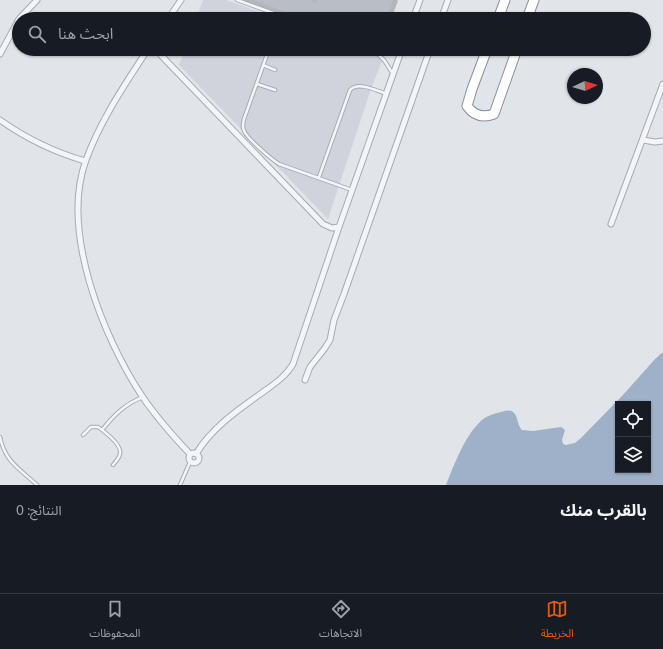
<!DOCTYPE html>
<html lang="ar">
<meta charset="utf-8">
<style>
:root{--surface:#171b24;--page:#20242c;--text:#f1f3f6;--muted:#9ea1a6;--line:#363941;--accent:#ea580c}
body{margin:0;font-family:"Public Sans","Noto Sans Arabic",sans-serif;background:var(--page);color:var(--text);direction:rtl}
.controls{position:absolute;right:12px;bottom:12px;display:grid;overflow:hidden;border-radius:0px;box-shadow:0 1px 3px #0004}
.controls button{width:36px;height:36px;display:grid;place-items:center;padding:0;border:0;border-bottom:1px solid var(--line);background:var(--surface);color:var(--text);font:20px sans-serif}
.compass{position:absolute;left:567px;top:68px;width:36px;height:36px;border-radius:50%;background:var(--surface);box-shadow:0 1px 3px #0004;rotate:86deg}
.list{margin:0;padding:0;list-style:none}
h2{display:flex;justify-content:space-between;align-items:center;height:52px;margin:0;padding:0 16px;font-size:17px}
h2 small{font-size:13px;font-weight:400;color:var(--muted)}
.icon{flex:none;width:22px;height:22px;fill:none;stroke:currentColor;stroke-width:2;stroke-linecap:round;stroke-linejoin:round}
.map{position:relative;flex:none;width:663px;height:485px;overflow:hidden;direction:ltr}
.search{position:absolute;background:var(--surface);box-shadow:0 1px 3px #0004;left:12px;right:12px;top:12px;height:44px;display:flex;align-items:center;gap:10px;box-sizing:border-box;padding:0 14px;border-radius:22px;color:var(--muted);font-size:15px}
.sheet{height:108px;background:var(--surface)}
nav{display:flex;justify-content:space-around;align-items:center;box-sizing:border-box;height:56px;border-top:1px solid var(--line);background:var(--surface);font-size:11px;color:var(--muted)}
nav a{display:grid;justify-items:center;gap:2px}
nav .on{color:var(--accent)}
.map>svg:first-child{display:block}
</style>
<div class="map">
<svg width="663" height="485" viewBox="0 0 663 485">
<rect width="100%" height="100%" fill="#e1e4e9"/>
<path fill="#d0d3db" d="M203,0H226L279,19H196Z
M185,49H363L371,52L382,61L371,89L328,219L179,65Z"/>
<path fill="#9eb1c8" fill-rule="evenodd" d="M663,352V485H446C453,467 465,436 479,423C485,416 493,414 501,412C505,411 509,409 513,412C518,415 517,425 522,430L533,431L561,427L565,430L562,440L563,444L566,445L575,443L581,438L622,396L656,358ZM618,404H648V470H618Z"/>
<path fill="#0003" d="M242,0H397L398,1L391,19H292L243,2Z"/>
<path fill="#b9bdc6" d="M253,0H309L317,3L318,0H393L386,19H371L360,15L358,19H305Z"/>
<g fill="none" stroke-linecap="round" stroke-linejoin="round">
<defs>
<path id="service" d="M237,0L290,19
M269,49L244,119C243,123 242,127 244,131C248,139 271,159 279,164L352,190
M372,49L384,60L393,74
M263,65L275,70
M257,84L275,90
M319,177L350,90C359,81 377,91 387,94
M102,430C114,415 125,404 143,397
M83,435L91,427H98C105,432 122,445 120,454C119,459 115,462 113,465
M0,437C5,462 20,469 37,485
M180,485L190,462"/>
<path id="minor" d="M19,19L37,0
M168,19L181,0
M413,19L420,0
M441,19L448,0
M148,49C125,84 100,121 86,160C60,231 103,337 142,396C156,417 173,436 190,454
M155,49L323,224L332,228L339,227
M0,54L19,19
M0,120C27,139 54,152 85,161
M643,140L655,142L663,141
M611,224L663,84
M305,380L310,367L325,348L330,340L334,320L344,294L430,49
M189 458a5 5 0 1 1 10 0a5 5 0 1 1-10 0Z
M196,454C210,430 236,411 259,395C271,386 285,378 293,364L339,227L402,49"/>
<path id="motorway" d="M498,19L505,0
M527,19L534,0
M487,49L472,89L467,106C474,116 483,118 494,114L517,49"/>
</defs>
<use href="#service" stroke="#a6abb3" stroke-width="4.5"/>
<use href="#minor" stroke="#a6abb3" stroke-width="7"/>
<use href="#motorway" stroke="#8991a0" stroke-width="11"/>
<use href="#service" stroke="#f4f5f8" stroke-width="2.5"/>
<use href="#minor" stroke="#f4f5f8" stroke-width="5"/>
<use href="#motorway" stroke="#fff" stroke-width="9"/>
</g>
</svg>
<div class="controls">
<button><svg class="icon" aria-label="locate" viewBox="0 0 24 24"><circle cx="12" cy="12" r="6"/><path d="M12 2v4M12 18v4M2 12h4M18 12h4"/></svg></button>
<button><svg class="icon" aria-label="layers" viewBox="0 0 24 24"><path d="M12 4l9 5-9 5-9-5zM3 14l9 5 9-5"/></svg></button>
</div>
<svg class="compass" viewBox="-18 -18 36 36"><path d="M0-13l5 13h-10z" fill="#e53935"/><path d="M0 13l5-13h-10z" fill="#9ea1a6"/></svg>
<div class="search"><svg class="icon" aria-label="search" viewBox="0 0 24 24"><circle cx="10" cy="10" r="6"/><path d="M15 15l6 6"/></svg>ابحث هنا</div>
</div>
<section class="sheet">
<h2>بالقرب منك<small>النتائج: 0</small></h2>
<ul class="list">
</ul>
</section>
<nav>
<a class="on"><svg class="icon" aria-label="map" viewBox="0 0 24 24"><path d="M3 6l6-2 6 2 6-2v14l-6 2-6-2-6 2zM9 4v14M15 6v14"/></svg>الخريطة</a>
<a><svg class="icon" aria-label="directions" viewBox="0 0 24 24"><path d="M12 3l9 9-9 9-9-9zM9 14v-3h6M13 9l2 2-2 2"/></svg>الاتجاهات</a>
<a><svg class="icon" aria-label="saved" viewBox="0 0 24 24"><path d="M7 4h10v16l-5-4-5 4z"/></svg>المحفوظات</a>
</nav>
